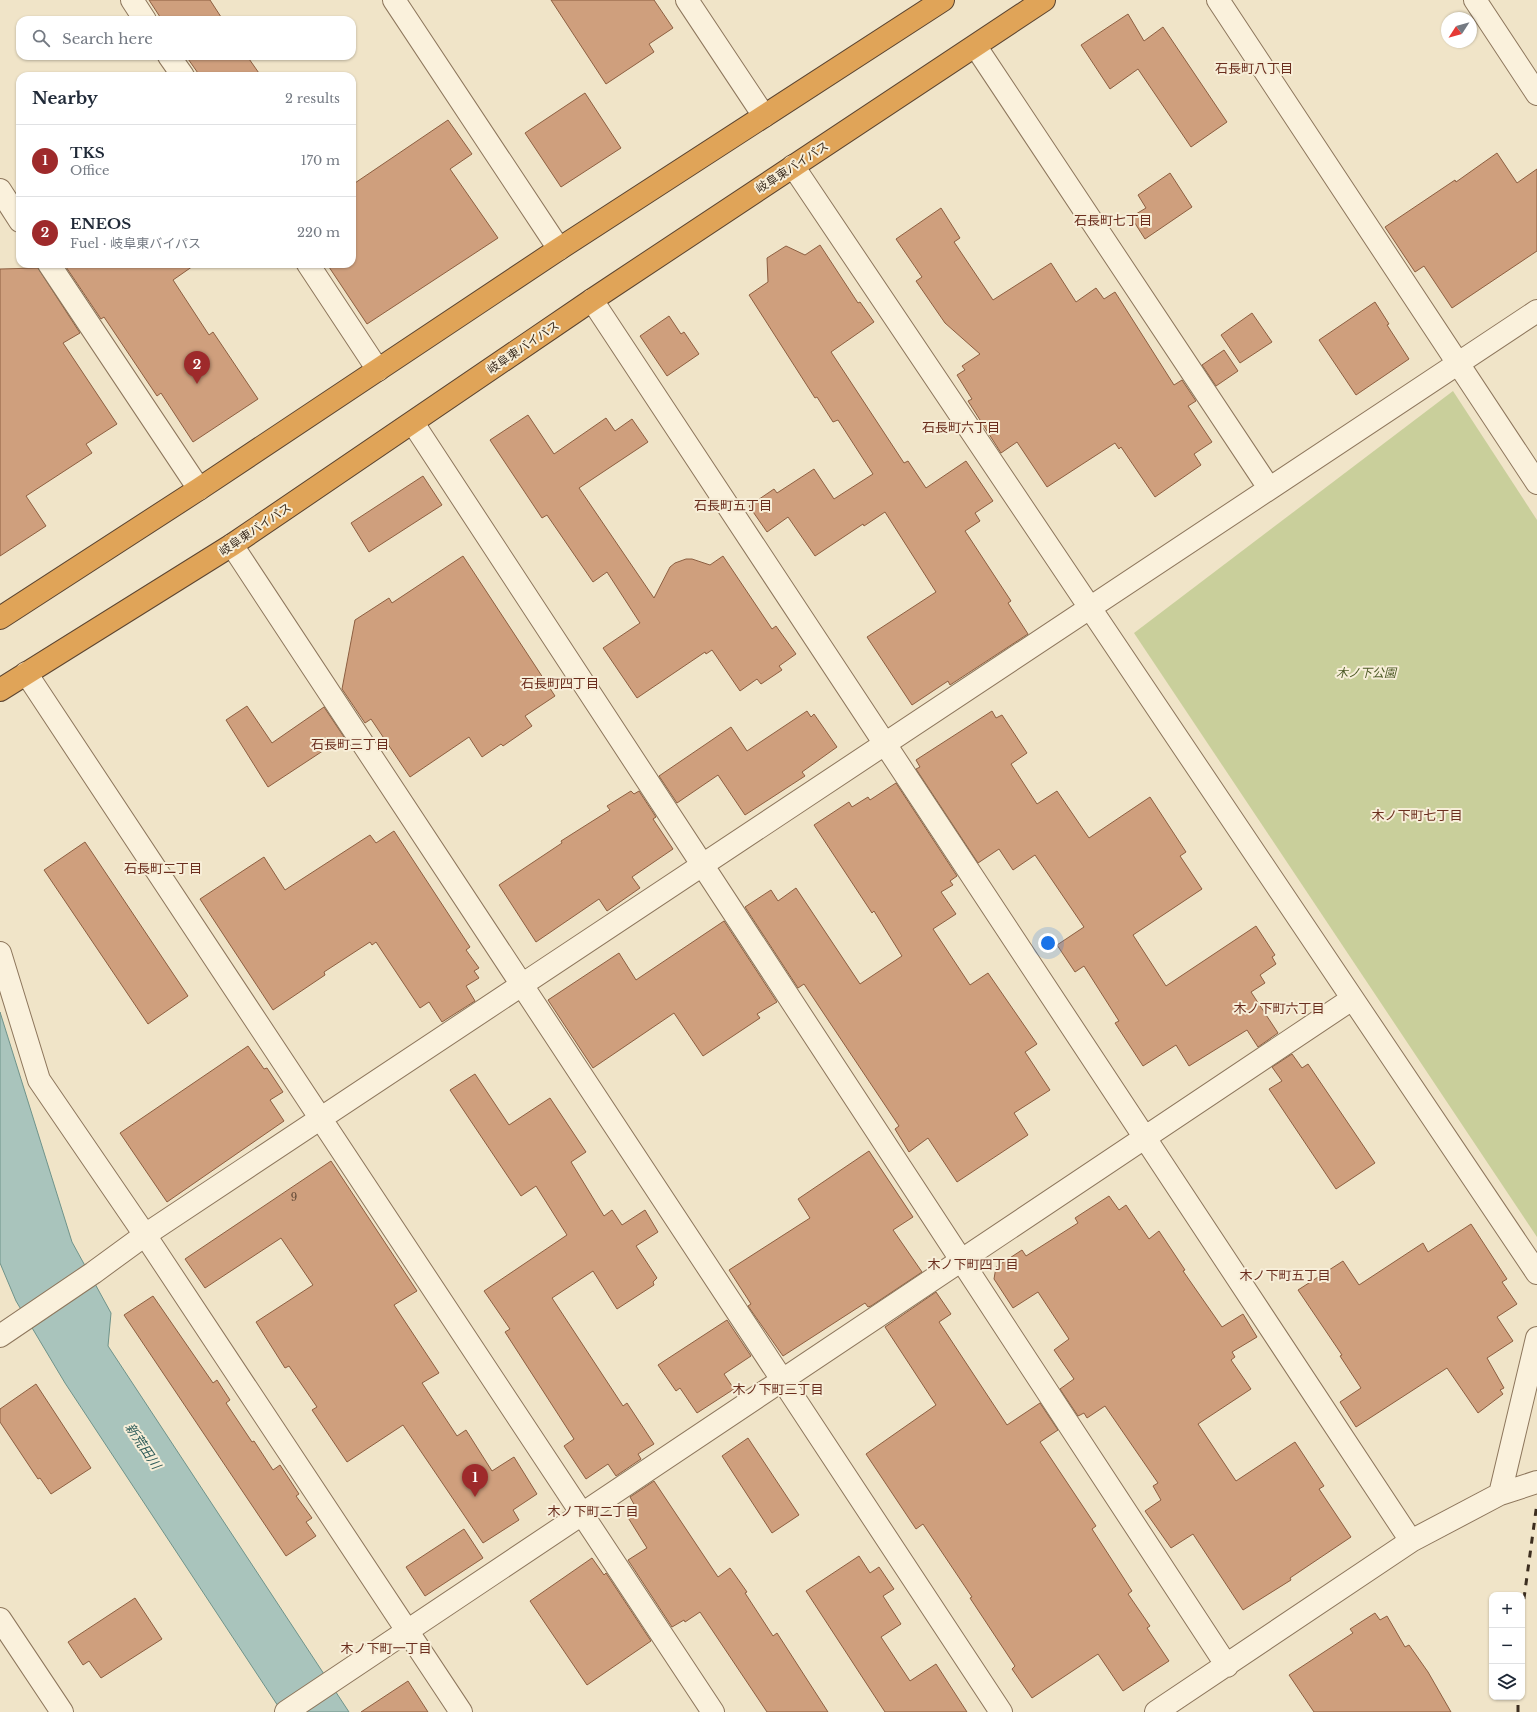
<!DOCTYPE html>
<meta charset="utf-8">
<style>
:root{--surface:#fff;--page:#f6f6f7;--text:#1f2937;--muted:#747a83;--line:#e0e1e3;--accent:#9e2a2b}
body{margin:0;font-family:"Libre Baskerville","Noto Sans JP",serif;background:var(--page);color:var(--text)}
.controls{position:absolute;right:12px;bottom:12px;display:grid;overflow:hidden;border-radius:8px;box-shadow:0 1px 3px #0004}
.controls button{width:36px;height:36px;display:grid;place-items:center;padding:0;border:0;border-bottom:1px solid var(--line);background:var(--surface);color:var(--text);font:20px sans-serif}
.compass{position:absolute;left:1441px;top:12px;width:36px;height:36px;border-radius:50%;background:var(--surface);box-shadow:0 1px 3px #0004;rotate:234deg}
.you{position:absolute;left:1048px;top:943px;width:14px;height:14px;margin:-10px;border:3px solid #fff;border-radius:50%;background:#1a73e8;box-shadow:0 0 0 6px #1a73e833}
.badge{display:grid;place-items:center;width:26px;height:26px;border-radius:50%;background:var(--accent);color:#fff;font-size:13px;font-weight:700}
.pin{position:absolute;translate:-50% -33px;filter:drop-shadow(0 1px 2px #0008)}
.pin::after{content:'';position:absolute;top:21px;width:14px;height:12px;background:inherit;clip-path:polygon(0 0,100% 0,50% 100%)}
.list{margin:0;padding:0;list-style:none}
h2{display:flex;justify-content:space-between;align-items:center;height:52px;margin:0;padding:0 16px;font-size:17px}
h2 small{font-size:13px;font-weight:400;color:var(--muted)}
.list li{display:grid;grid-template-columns:26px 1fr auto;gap:12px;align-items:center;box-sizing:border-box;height:72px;padding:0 16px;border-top:1px solid var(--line)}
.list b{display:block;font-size:15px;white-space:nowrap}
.list p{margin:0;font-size:13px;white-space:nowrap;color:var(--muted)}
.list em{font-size:13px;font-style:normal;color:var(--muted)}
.icon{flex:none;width:22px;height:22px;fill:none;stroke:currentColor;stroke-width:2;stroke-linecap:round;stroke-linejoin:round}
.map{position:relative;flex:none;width:1537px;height:1712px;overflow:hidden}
.search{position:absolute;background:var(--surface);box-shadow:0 1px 3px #0004;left:16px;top:16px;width:340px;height:44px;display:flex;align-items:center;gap:10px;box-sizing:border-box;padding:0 14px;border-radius:12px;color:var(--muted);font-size:15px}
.panel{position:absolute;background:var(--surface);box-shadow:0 1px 3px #0004;left:16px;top:72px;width:340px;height:196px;border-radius:12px}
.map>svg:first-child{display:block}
</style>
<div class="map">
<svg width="1537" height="1712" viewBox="0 0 1537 1712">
<rect width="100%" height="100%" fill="#f0e4c8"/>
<path fill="#c9cf9b" d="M1453,391L1537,520V1237L1134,633Z"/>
<path fill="#a9c4bc" stroke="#6f938a" d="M0,1012L72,1242L111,1313L108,1346L349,1712H282L65,1383L16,1301L0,1263Z"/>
<path fill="#cf9f7d" stroke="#8d5f41" d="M149,0H210L223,20H162Z
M551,0H654L673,28L649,44L654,52L606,84Z
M1128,14L1144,41L1163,27L1227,122L1191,147L1138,69L1110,89L1081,45Z
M186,56H247L261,76H200Z
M585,93L621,148L561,187L525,133Z
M448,120L472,154L450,169L498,238L367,324L327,264H352V185Z
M1497,153L1517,183L1537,169V251L1452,308L1424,266L1415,272L1385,227L1455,180L1456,182Z
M1170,173L1192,207L1145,239L1131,217L1146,208L1138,195Z
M941,208L960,238L954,242L993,300L1051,263L1076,302L1096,288L1104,299L1115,292L1174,385L1182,380L1196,401L1188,406L1212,442L1194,454L1201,465L1155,497L1121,447L1119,449L1115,443L1047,487L1017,442L1001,453L968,401L972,399L957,375L965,370L962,366L980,354L945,323L916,281L922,277L896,239Z
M820,245L858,303L860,302L874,322L831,352L904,463L908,461L926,488L966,461L993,501L975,513L980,521L965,531L1011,601L1008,603L1028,634L950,685L948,681L912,705L867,637L936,592L885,512L864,526L863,524L815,556L788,517L767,532L749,506L774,489L777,493L814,469L834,499L873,474L838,420L833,422L817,397L815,398L749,295L768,282L767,258L786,246L805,255Z
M64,264H196L173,280L209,335L213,332L258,399L193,442L161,393L157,396L104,317L101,319Z
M38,268L80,333L63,343L117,424L86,444L92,453L26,496L46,526L0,556V269Z
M1375,302L1389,324L1387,325L1409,359L1356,395L1319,340Z
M1252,313L1272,342L1240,363L1221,335Z
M669,316L681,334L684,332L699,354L667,376L640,336Z
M1224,350L1238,371L1216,386L1202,365Z
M528,415L554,454L606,418L615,431L632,419L648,442L579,488L654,598L670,567L675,563L686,559H692L710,565L723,556L772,629L776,626L796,654L779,666L782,670L761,684L757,679L740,691L712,650L706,654L705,652L637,698L603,648L640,623L607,572L593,582L547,515L542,518L490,440Z
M423,476L442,505L369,552L351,523Z
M463,556L555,696L525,716L532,726L503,746L501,744L482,757L469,737L410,777L371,719L365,723L342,689L355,620L389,598L392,603Z
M247,706L272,743L324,707L344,737L268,787L226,720Z
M807,711L811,717L814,714L837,747L802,772L805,776L745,815L718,775L677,803L659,776L731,727L747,751Z
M992,711L996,718L1002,715L1027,753L1011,764L1037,804L1057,791L1089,838L1150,797L1186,852L1180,856L1202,889L1133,935L1166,986L1256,926L1275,955L1272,957L1276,964L1260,975L1265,983L1251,992L1278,1033L1258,1047L1247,1030L1189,1066L1176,1045L1143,1066L1115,1023L1119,1021L1084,966L1075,972L1057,945L1084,927L1035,855L1013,870L999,849L978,863L916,769L920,767L916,760Z
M896,783L957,876L950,881L953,885L941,892L956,914L933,929L970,985L988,973L1037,1044L1025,1052L1050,1090L1014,1113L1028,1135L957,1182L928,1138L909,1152L895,1129L899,1126L804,984L798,988L745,907L771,890L778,901L796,888L860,984L902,956L874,911L872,913L814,825L849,802L852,807L868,797L870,800Z
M631,791L634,794L639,791L656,817L653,819L673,849L632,877L640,888L607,911L599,899L536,942L499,885L562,843L561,841L610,810L607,806Z
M394,831L470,947L466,950L479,968L474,971L479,978L466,986L475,1001L442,1022L429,1002L420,1008L376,942L372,945L370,942L324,972L325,975L273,1010L200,899L264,857L285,890L370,835L376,843Z
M85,842L188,996L148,1024L44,870Z
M724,921L777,1002L757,1014L760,1018L703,1056L674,1013L593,1068L548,1000L619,953L636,980Z
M248,1046L264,1069L267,1068L283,1092L270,1100L284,1121L167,1202L120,1133Z
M1292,1054L1302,1068L1308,1064L1375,1163L1336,1189L1269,1089L1282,1081L1272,1067Z
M475,1074L509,1125L550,1098L586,1152L571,1162L604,1216L612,1210L622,1225L645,1210L658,1232L636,1246L657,1278L653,1282L654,1285L617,1309L593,1271L552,1298L623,1406L627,1403L654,1444L638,1454L641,1459L616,1476L608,1464L586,1479L564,1446L574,1439L505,1332L510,1329L484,1291L567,1235L536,1186L521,1196L450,1090Z
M869,1151L913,1217L893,1230L922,1272L871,1306L868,1307L865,1303L783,1356L748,1306L751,1304L729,1270L810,1218L798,1199Z
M331,1161L417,1291L394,1305L439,1373L422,1383L457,1436L466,1430L492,1471L514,1457L537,1494L513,1510L519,1520L483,1543L403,1425L347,1462L312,1410L317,1407L289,1366L285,1368L256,1322L313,1285L281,1238L205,1288L185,1259Z
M1109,1196L1119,1210L1126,1205L1149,1239L1159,1231L1185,1270L1183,1271L1222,1327L1243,1314L1257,1337L1232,1352L1235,1357L1231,1360L1251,1389L1198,1424L1236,1481L1295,1442L1324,1486L1319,1489L1351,1537L1290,1578L1291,1580L1243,1610L1193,1534L1171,1548L1145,1511L1161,1500L1153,1486L1158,1483L1105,1406L1087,1418L1084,1413L1078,1416L1060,1389L1074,1379L1054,1350L1069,1339L1038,1292L1013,1308L994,1279L996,1267L1022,1250L1026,1256L1078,1223L1075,1218Z
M1471,1224L1507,1279L1502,1282L1517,1304L1497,1317L1513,1341L1487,1358L1504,1388L1500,1390L1503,1394L1478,1413L1447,1368L1356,1427L1340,1402L1361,1388L1340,1356L1342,1355L1298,1290L1343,1261L1359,1285L1423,1243L1428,1252Z
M936,1292L951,1314L939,1322L1007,1425L1040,1403L1058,1430L1040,1442L1096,1526L1092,1529L1132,1591L1128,1594L1150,1626L1147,1628L1169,1661L1123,1691L1098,1654L1032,1698L1012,1669L1015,1666L970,1598L972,1597L923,1524L916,1529L866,1454L936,1405L885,1327Z
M153,1296L213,1383L217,1380L230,1400L226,1403L252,1442L254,1441L273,1470L280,1465L299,1494L296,1496L312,1518L306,1522L316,1536L286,1556L124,1315Z
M727,1320L751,1356L724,1374L734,1389L697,1413L680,1388L676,1391L658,1365Z
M36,1384L91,1468L51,1494L40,1478L38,1479L0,1422V1409Z
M748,1438L799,1515L772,1533L722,1456Z
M654,1481L718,1577L730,1568L747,1592L745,1593L773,1636L777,1633L828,1712H767L700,1612L685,1622L684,1620L672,1627L628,1560L647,1548L627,1516H629L626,1512L635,1506L630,1497Z
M464,1529L483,1558L425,1596L406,1567Z
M859,1556L870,1573L879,1567L894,1589L883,1596L901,1624L881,1637L910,1681L936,1664L967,1712H885L806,1591Z
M592,1558L604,1575L606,1573L651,1641L587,1685L530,1601Z
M135,1598L162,1639L101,1678L89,1661L83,1665L68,1642Z
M1375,1613L1380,1620L1387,1616L1405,1647L1409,1645L1428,1672L1451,1712H1314L1289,1675L1353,1633L1350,1629Z
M408,1681L428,1712H361Z"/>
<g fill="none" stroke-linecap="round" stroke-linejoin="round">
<defs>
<path id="minor" d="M132,0L145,20
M394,0L559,249
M687,0L764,116
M1218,0L1537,483
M1475,0L1537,94
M976,47L1269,488
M169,56L183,76
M793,166L1537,1273
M0,190L20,221
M49,264L199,489
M308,264L378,370
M592,300L1411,1541
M413,423L1227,1666
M232,545L1001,1712
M26,673L713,1712
M0,953L39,1080L145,1235L461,1712
M0,1336L93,1273L145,1235L1537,311
M1500,1494L1537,1338
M0,1619L62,1712
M286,1712L1352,999
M1156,1712L1411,1541L1500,1494L1537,1482"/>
<path id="highway" d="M0,618L199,489L559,249L943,0
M0,690L232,545L592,300L1044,0"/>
</defs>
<use href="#minor" stroke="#8d765c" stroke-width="24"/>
<use href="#highway" stroke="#5b4430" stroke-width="24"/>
<use href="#minor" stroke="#faf1dc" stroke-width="22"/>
<use href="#highway" stroke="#e0a458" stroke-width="22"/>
<path stroke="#3d2e20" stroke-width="3" stroke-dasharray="7 7" stroke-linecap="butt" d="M1522,1613L1537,1503
M1518,1712V1697"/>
</g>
<g text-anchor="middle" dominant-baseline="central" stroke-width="4" stroke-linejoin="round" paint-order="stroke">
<g font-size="10" fill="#624a37">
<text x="294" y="1197">9</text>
</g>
<g font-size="12" fill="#3d2e20" stroke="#f7eed8">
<text transform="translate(792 167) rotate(-33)">岐阜東バイパス</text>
<text transform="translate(523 347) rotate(-34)">岐阜東バイパス</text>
<text transform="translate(255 529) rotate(-34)">岐阜東バイパス</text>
</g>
<g font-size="12" font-style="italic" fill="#4d5a26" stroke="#f7eed8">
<text x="1366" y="672">木ノ下公園</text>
</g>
<g font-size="13" fill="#6b2e1e" stroke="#f7eed8">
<text x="1254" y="68">石長町八丁目</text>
<text x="1113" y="220">石長町七丁目</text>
<text x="961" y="427">石長町六丁目</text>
<text x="733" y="505">石長町五丁目</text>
<text x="560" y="683">石長町四丁目</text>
<text x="350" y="744">石長町三丁目</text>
<text x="1417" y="815">木ノ下町七丁目</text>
<text x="163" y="868">石長町二丁目</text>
<text x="1279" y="1008">木ノ下町六丁目</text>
<text x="973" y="1264">木ノ下町四丁目</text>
<text x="1285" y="1275">木ノ下町五丁目</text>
<text x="778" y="1389">木ノ下町三丁目</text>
<text x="593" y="1511">木ノ下町二丁目</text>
<text x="386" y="1648">木ノ下町一丁目</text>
</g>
<g font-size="13" font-style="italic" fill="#2f5d5a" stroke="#f7eed8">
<text transform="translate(143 1446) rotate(56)">新荒田川</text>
</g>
</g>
</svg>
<div class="controls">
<button>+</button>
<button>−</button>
<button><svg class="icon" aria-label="layers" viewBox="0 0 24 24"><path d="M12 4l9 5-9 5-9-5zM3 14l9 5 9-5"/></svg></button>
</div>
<svg class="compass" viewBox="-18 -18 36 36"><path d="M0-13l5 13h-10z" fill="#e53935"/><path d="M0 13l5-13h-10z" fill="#747a83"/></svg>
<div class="you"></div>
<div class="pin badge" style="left:475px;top:1497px">1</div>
<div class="pin badge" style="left:197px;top:384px">2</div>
<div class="search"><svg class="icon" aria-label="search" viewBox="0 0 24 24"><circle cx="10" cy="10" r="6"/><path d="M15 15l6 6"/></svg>Search here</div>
<section class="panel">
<h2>Nearby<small>2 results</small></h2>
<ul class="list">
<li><span class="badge">1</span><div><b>TKS</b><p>Office</p></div><em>170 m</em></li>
<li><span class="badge">2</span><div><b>ENEOS</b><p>Fuel · 岐阜東バイパス</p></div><em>220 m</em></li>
</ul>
</section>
</div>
